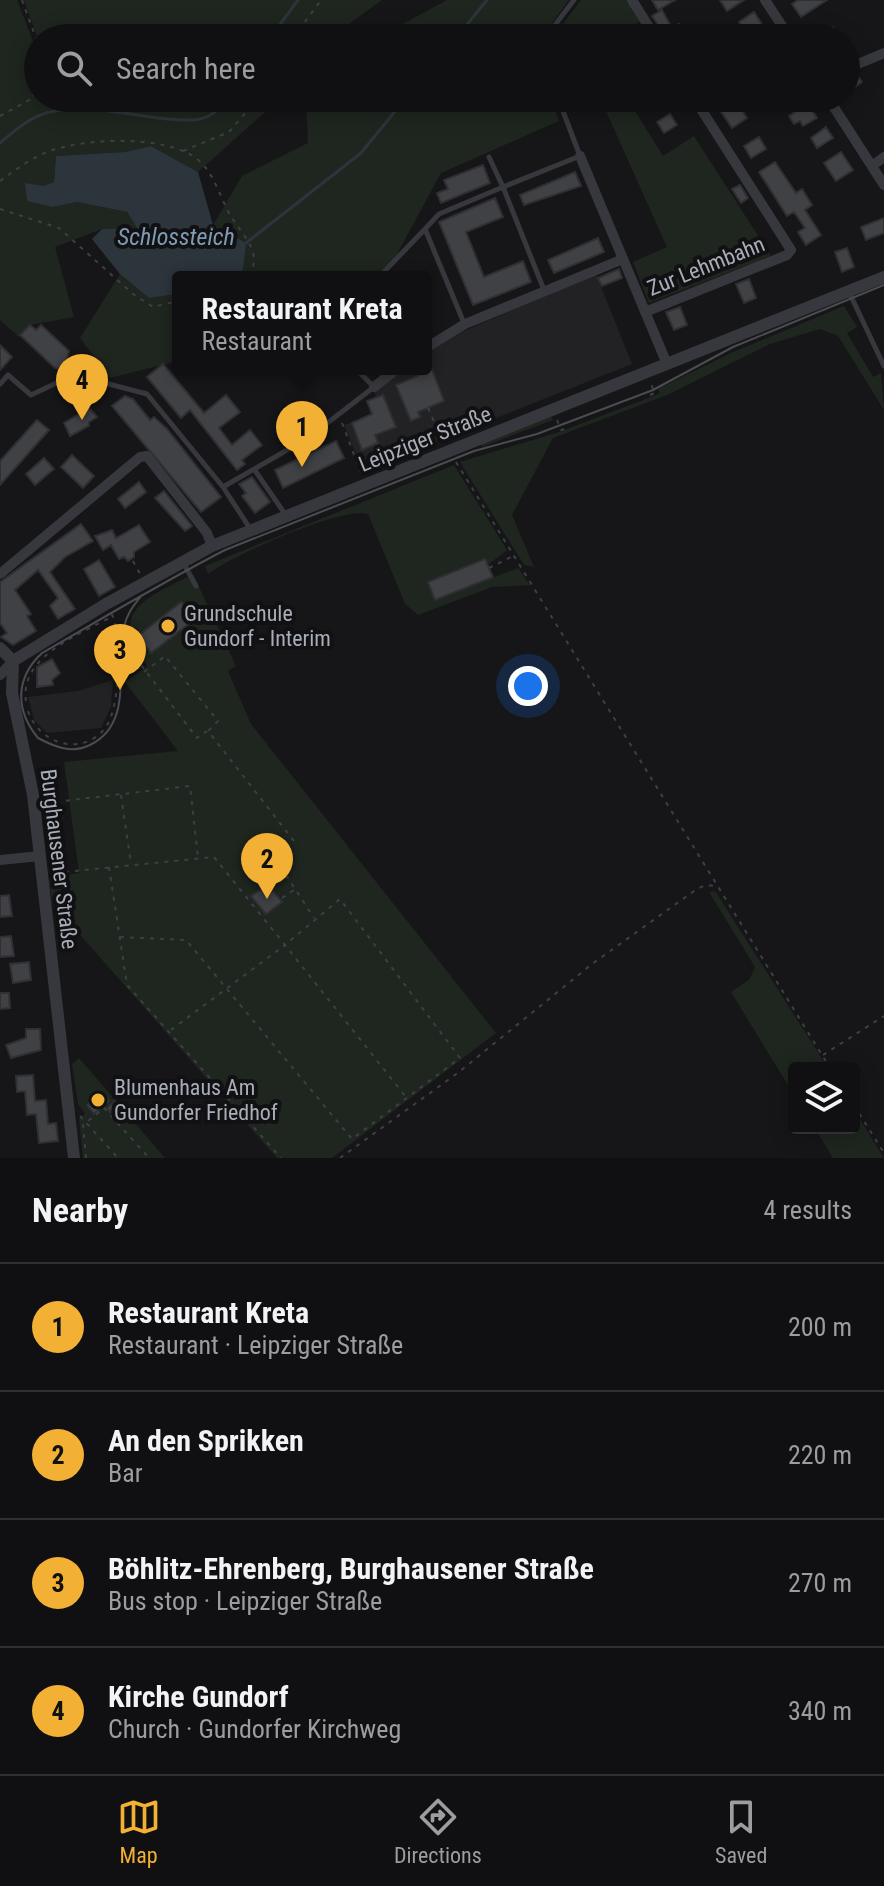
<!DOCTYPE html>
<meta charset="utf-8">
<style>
:root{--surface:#101012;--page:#19191b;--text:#f1f3f6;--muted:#9c9d9f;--line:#303032;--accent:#f2b134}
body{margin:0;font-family:"Roboto Condensed",sans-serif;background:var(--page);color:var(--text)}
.controls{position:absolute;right:24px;bottom:24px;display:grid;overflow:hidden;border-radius:8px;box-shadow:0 4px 20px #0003}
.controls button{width:72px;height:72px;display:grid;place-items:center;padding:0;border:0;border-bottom:2px solid var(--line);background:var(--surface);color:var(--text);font:40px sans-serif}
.you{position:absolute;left:528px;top:686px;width:28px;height:28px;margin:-20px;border:6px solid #fff;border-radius:50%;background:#1a73e8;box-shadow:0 0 0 12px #1a73e833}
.badge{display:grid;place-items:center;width:52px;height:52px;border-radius:50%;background:var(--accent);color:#111;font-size:26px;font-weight:700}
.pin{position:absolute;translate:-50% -66px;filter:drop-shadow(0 2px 4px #0008)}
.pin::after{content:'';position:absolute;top:42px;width:28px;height:24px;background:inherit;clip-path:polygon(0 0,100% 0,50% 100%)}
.popup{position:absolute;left:172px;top:271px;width:260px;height:104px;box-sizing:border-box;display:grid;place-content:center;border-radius:8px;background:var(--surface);filter:drop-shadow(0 2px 6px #0005);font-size:26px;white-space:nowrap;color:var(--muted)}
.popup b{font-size:30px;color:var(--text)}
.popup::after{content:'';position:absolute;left:50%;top:100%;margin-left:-16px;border:16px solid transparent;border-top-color:var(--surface)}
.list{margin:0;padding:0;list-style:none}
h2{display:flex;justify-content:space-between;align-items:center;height:104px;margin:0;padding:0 32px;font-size:34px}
h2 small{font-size:26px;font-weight:400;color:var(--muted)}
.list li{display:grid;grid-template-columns:52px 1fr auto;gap:24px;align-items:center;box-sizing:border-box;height:128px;padding:0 32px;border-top:2px solid var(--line)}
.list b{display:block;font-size:30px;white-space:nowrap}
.list p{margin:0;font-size:26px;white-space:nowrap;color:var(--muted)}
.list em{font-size:26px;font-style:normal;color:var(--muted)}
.icon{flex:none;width:44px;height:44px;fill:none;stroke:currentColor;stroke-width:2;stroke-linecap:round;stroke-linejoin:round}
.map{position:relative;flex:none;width:884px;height:1158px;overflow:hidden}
.search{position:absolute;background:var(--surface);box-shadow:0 4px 20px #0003;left:24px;right:24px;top:24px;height:88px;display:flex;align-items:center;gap:20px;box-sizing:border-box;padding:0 28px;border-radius:44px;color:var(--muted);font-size:30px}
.sheet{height:616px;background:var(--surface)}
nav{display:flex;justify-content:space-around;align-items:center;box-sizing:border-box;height:112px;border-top:2px solid var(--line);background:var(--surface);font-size:22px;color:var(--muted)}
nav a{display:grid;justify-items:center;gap:4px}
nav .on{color:var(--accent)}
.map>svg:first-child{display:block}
</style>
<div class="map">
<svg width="884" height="1158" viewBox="0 0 884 1158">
<rect width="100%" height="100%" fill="#161618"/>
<path fill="#222225" d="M596,274L632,364L363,471L344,425L372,415L367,401L376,397L374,391L405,369H426V354L464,331Z
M113,680L111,707L101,728L47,733L34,720L28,697L78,691Z"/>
<path fill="#1e261f" d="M0,0H17L38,54L33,84L38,72V98H281L198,172L151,146L125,152L56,156L54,182L43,186L53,207L77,202L127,212L137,228L102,229L55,247L74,317L30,325L19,337L0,320Z
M24,0H382L330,38L38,39Z
M447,0H569L541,38H377Z
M581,0H628L641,21L613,38H552Z
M306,98H550L559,121L441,173L391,265L377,277H237L243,269L213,225L242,176L308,143Z
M600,98H627L663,156L694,136L771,256L649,303L633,262L667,247Z
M120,274L149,298L178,294V361L110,378L80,338Z
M844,306L857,327L847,333L873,377L881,373L884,410L838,336L820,329L770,344L667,395L553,438L512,515L534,567L524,565L460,462L559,432L651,397L660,393L658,389L733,352Z
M551,416L553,420L482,447L481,444Z
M454,465L507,550L488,565L484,559L428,582L435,600L518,568L530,585L492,587L418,615L405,604L368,514C341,506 232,556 208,574L205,566Z
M193,574L236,666L228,671L251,724L496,1033L332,1158H277L52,903L49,878L79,873L64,762L178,751L125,682L147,666C106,610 147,598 193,574Z
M715,891L828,1068H794V1095L731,992L749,980L755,967L709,892Z
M79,1058L165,1158H83L79,1119L85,1114L78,1104L72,1064Z
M854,1110L884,1158H833L815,1128H854Z"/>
<path fill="#2c353c" d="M151,146L198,172L213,225L246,243L243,269L237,277H178V294L149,298L120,274L92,239L102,229L137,228L127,212L77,202L53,207L27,201L25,183L43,186L54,182L56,156L125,152Z"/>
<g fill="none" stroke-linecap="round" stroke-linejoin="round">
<path stroke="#2c353c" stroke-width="3" d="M270,38L298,0
M456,38L487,0
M0,143C14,131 29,118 46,113C96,100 144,122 193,120C208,119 220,110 228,98
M246,243L361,153L406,98"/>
</g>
<path fill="#404145" stroke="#303034" stroke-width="2" d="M652,0H675L658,10Z
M720,0H744L727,11Z
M798,0H827L801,17L792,4Z
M662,10L672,28L679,24L684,34L667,38L652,16Z
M754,12L765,29L749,38L739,22Z
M833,27L840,38H816L828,30Z
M856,73L862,82L851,90L846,80Z
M643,98H668L650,109Z
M712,98H734L747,118L732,128Z
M808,104L817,118L803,126L800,121L794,124L789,116Z
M670,114L677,125L664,133L657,122Z
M826,127L833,138L817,148L811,138Z
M759,137L766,149L751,158L744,146Z
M841,152L853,170L836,181L824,163Z
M775,162L796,193L802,189L812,205L805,210L821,235L806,245L798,232L805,228L794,212L787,216L759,172Z
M483,165L490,183L441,203L437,193L448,189L444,180Z
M575,172L581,186L524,205L520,195Z
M740,185L748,198L741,203L732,189Z
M495,198L503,217L466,232L484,277L523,261L531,282L473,305L439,222Z
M884,218V233L866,240L861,227Z
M598,238L604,252L554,273L548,260Z
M847,248L854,267L842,272L835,252Z
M619,269L622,278L602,286L598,278Z
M749,279L756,298L744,303L736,284Z
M680,307L687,325L674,330L666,312Z
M30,325L36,330L41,325L69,351L64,370L55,368L20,335Z
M0,345L12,357L0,370Z
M163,364L204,413L226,395L240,412L219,428L232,445L250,430L262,445L242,460L245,464L237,470L190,410L181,418L147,377Z
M431,367L444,401L418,412L420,417L411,421L396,385L422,374L421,371Z
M383,395L396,427L375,435L378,443L362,450L352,423L372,414L367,401Z
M125,396L133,399L150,420L154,417L167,429L221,497L201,512L112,406Z
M85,403L97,417L89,422V426L70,436L64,423L79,414L76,408Z
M37,420L49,430L0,485V461Z
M336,441L344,458L283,488L275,470Z
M72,455L94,476L83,488L61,467Z
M44,458L54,469L35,485L26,474Z
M252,477L270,502L255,513L242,496L246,493L239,484Z
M139,482L146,492L125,508L118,499Z
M164,491L192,526L185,531L155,498Z
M81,524L93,541L65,557L50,572L75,609L58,619L50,606L58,598L38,570L15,590L31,614L27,616L36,631L13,645L1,637L7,633L0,623V582Z
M139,525L150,542L134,552V557L128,561L124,557L119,559L111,545L103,550L95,536L112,530L116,538Z
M485,559L493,577L435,600L428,582Z
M99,560L115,587L99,596L84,569Z
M181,602L199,616L151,653L138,636Z
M52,659L60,673L52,680L53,685L37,687V667Z
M268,885L282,902L266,914L251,896Z
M9,895L12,916L0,917V896Z
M11,936L14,956L0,957V937Z
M29,962L31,980L13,983L10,964Z
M0,993H9L10,1008L0,1009Z
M26,1029H40L41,1050L11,1058L6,1045L26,1038Z
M33,1075L35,1101L46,1100L48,1124L56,1123L58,1141L39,1143L36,1114L27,1115L25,1091L17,1092L16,1076Z
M102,1093L109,1101L94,1114L87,1105Z
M115,1101L125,1114L117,1120L107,1108Z"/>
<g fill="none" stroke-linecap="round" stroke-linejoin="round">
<path stroke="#3d3f44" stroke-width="2" stroke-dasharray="4 6" stroke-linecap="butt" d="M22,0L38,44
M293,38L321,0
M0,116L33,98L38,75
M183,151L229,132L258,98
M0,181C15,170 30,159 47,152C84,138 165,134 197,159C215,173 220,199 232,218C244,237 264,254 248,277
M0,209L59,228L133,294L153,307L178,301
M650,395L655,393L651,384
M428,408L442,440
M557,420L561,430L564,429
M342,423L361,473
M456,462L830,1068
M133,561L140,574
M489,568L513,556
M120,625L140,629
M120,647L128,648L197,738L207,731
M144,672L165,656L218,721L208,731L294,841L275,858L314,918
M26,701C19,656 81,634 113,616
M28,711C39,744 82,758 106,727C120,708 123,632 111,613
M121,795L131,864
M46,803L190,786L198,857
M109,867L127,985L281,1158
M55,873L214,857L285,945L340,899L460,1058L352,1139L186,940L120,937
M282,898L294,890
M171,1030L285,945L406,1097
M823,1055L884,1016
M854,1105L884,1153
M80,1116L118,1158
M86,1158L83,1125L104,1108L149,1158
M340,1158L459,1072L592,964L694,891L705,885L716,886"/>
<path stroke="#37383d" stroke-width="5" d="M545,38L574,0
M379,277L425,229
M544,290L503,187L580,156L558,98
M849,292L884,366
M464,323L425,229L439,214L503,187L489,157
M0,384L8,375L31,395L65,379L82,377L147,394L223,487L251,530
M254,469L285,514
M223,487L308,438L374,387L356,369
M184,564L196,586"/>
<path stroke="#37383d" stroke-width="10" d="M632,0L656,38
M765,0L790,38
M846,69L884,53
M828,98L884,185
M580,156L667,364
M872,166L884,157
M645,312L787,255L791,250L694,98
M426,348L465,324L623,259
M374,387L397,369
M0,574L140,457L147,456L207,533L212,546
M0,675L13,661
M0,860L40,856"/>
<path stroke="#37383d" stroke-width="12" d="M0,648L13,661
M13,661L106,604L212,546L884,277
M13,661L12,693L33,795L74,1158"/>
<path stroke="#4a4c52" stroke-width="2" d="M142,595C134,605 127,613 124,627C116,665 134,724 90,745C72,754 55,747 38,738C15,710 15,678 42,653C103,618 163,582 225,550L474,451L537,434L653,390L733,347L884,285"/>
</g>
<g fill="#f2b134" stroke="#111113" stroke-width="3">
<circle cx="168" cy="626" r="8"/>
<circle cx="98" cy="1100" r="8"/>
</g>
<g text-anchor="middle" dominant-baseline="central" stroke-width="8" stroke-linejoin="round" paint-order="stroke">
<g font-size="22" fill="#a8adb8" stroke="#111113">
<text transform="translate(706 266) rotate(-22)">Zur Lehmbahn</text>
<text transform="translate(425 439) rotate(-22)">Leipziger Straße</text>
<text transform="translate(59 859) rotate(83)">Burghausener Straße</text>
</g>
<g font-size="22" fill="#a8adb8" stroke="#111113" text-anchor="start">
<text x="184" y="613">Grundschule<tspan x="184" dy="25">Gundorf - Interim</tspan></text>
<text x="114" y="1087">Blumenhaus Am<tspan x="114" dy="25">Gundorfer Friedhof</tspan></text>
</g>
<g font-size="24" font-style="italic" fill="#7f9bb3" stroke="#111113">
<text x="176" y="237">Schlossteich</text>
</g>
</g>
</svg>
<div class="controls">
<button><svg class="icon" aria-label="layers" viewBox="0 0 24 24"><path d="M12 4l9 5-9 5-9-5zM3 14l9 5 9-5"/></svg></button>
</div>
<div class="you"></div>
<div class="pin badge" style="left:302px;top:467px">1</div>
<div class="popup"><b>Restaurant Kreta</b>Restaurant</div>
<div class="pin badge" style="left:267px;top:899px">2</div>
<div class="pin badge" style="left:120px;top:690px">3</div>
<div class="pin badge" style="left:82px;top:420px">4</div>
<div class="search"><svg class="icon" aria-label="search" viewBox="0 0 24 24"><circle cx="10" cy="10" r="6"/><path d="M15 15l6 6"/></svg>Search here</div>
</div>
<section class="sheet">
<h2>Nearby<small>4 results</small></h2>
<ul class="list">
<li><span class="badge">1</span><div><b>Restaurant Kreta</b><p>Restaurant · Leipziger Straße</p></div><em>200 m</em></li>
<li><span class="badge">2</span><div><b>An den Sprikken</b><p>Bar</p></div><em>220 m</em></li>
<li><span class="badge">3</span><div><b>Böhlitz-Ehrenberg, Burghausener Straße</b><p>Bus stop · Leipziger Straße</p></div><em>270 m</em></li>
<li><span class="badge">4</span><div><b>Kirche Gundorf</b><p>Church · Gundorfer Kirchweg</p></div><em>340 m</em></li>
</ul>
</section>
<nav>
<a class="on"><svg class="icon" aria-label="map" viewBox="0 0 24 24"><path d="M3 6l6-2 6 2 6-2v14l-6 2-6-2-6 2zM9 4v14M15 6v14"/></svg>Map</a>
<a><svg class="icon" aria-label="directions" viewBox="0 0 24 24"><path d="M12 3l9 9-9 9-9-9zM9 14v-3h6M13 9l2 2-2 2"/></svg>Directions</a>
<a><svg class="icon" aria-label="saved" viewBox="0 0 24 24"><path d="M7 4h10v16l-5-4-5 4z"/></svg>Saved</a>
</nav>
